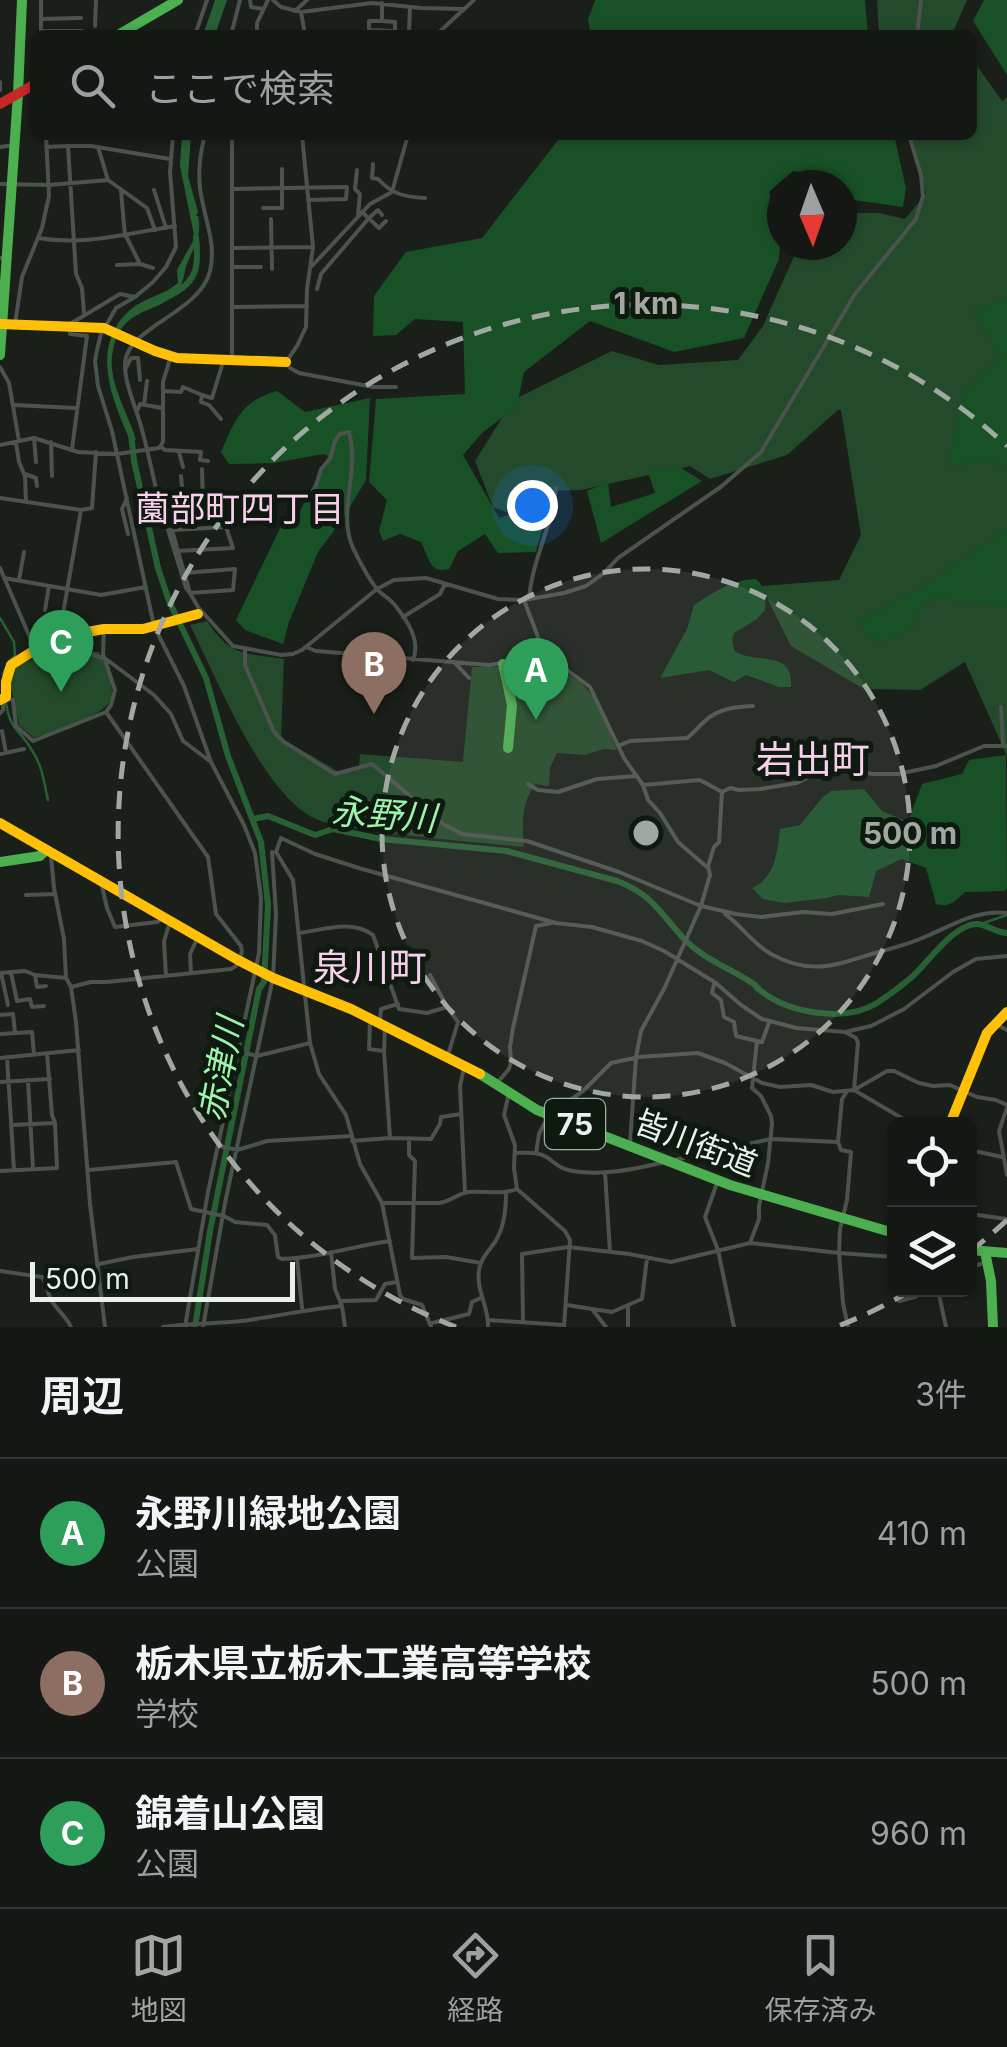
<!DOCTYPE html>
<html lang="ja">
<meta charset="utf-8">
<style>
:root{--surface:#141714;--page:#1d201d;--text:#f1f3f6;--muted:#9d9fa0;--line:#333634;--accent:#a1a8a1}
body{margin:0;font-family:Inter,"Noto Sans JP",sans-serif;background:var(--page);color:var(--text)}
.controls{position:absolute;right:30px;bottom:30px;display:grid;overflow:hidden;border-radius:15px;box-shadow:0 2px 8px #0004}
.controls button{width:90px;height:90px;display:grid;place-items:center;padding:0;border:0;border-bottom:2px solid var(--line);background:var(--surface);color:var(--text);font:50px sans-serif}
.compass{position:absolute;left:767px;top:170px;width:90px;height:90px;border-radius:50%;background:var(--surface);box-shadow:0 2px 8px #0004;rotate:178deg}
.scale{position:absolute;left:30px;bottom:25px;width:265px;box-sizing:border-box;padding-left:10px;border:5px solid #e9f1ea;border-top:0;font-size:28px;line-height:35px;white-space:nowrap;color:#e9f1ea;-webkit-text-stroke:8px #0e1910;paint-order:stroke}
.you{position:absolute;left:532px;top:505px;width:35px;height:35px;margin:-25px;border:8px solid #fff;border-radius:50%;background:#1a73e8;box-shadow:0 0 0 15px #1a73e833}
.badge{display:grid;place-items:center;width:65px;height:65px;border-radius:50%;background:var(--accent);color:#fff;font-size:32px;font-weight:700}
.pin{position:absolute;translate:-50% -82px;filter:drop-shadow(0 2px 5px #0008)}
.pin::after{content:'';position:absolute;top:52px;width:35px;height:30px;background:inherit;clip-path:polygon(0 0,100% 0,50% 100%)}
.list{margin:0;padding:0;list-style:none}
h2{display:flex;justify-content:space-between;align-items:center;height:130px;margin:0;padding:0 40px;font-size:42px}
h2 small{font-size:32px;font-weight:400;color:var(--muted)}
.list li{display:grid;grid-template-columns:65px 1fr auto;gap:30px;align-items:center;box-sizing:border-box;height:150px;padding:0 40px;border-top:2px solid var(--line)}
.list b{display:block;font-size:38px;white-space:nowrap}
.list p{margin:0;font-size:32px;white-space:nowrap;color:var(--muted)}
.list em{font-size:32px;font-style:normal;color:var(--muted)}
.icon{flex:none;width:55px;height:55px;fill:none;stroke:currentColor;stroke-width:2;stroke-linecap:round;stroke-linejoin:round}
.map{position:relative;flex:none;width:1007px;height:1327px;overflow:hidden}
.search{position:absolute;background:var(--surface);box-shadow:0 2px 8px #0004;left:30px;right:30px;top:30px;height:110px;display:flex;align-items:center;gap:25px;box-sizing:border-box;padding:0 35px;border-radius:15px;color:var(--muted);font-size:38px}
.sheet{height:580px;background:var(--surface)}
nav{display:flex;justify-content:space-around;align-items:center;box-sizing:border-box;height:140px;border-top:2px solid var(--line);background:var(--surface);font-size:28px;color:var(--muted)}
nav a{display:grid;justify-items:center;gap:5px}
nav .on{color:var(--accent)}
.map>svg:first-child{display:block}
</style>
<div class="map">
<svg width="1007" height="1327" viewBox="0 0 1007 1327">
<rect width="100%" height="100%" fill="#1a1f1a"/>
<path fill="#234a2a" d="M877,0H967L953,32L955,35H879Z
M972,59L1002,101L1007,97V756L965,662L920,690L864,689L791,646L761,586L839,580L861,535L841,410H838L787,455L710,479L690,466L581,490L545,491L517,516L493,507L475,461L513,400L612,351L659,365L738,360L763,326L799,245H842V208L853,213H879L905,219L926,194L909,135H972Z
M207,621C230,657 246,653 284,659L281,738L339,772L359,767L360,754L463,762L472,667H497L520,662L553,680L560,670C598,688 602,714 617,750L604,749L584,755L557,753L550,768L549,786L535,784C521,805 522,822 524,847C473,842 422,838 371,830C354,828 334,827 318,820C263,797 217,678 190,625Z
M58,648L99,652C105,666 115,684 111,699C106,716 51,732 34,738L19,725L10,685L15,667Z"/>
<path fill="#195127" d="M595,0H865L868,35H591L588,20Z
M984,0H1007V75L973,21Z
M562,135H894L906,188L903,207L847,199L842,196V185H824L804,173L793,171L769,192L781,232L779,259L744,338L674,352L590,321L524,372L517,406L482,433L463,455L499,518L549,502L536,552L498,553L485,534L458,551L449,569C429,574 429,557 421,542L400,534L383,541L379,531L387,500L369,482L376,399L465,394L463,322L415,319L396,335L373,336L374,296L406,252L482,238Z
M1007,297V466L978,461L948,467L964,393L1001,358L973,311Z
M277,391L305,412L370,398L366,480L342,520L318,552L289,622L283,644L245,630L236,620L283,522L293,525L328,456L324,454L273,463L229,464L221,452C235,420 241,401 277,391Z
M678,466L702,481L601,543L587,491L608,482L611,507L655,493L648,472Z
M1007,529V610L1005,607L939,598L922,603L912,627L884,641L870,639L857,622L918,589Z
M756,579C766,587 766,598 765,610L757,619L734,633L732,640L734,650C752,666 794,647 791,687H779L746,675L734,682L709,670L660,678L687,629L694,605C712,593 734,579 756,579Z
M1006,755L1007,888L1005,891L965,892C955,901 950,908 936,904L926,868L902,859L876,871L869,897L838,895L827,898L784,903L763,899L752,888C776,877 777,852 780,829L800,825L822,798L831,791L864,789L882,811L908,822L922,784L962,774L969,760Z"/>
<path fill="#276033" d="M215,0H227L215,35H203Z
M182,135H191L188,176L198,212L196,216H198C202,234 196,243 189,259C184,268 185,280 179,289C161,316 123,303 113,350C106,380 128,412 136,440L131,442C112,400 89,346 130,310C145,297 163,296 178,283L177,270L193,241L194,235L180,166Z"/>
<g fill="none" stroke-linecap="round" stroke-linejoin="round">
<path stroke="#276033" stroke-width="2.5" d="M0,618L14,642L15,656L9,661L3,674
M6,703C10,731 21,730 33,752C43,768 44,783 48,800
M981,924L1007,915"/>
<path stroke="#276033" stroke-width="6" d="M169,296C198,282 199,266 196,237
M131,434L134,461L158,568L169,601L206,678L228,756L261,842L268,905L264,982L259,989L210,1231L195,1327
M253,819L268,816L315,835L333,829L381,839L507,851L617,881C652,894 661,914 685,940C704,959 727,967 749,981C760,987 751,983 761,991C789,1013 845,1023 877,1003C889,995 903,985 914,975C928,962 956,922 978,924C988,925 996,933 1007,933"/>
<path stroke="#4c524d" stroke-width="4" d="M250,0L251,7L263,9
M273,0L281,7L301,12L372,3L421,8L463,9
M295,11L307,0
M301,12L305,35
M41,19L81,18
M382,21H369V30L395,31V22L382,21V3
M95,26L96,0
M41,31H82
M409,31L410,7
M41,35V0
M195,35L207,0
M231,35L240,0
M257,35V23L268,0
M436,35L474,0
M917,35L921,0
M0,82V90
M173,135L170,172L176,247L166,267L153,282L135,297L116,308L101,334L97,350L95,361L98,386L112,431L154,626L184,686L211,762L244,825L255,853L261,898L259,953L208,1192L185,1327
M205,135C200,153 198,170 200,188C203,215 217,243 210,271C200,313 127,327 125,363C124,383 137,410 142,430C149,454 153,479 160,504L164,502L190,593L198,607L233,646L281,655L293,654L302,650L377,589L394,580L426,578L498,599L524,600L564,593L586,586L604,573L618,558L722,486L761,452L855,294L916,219L923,196L921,175L909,135
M232,135V359
M302,135L313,247L307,289L306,327L297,346L286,362L290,368L299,373L373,387H396
M68,146H91L170,159
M0,147L14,145
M46,147L68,146L76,274L82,288L84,313
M98,147L108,180L147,208L155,230
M373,164L372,178L378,179C392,194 404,197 425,198
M357,170L355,189L360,194L358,215
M0,184L49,185L108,180
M232,189L347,187L346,199L308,200
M154,190L166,228
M121,191L125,236
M263,208H282V169
M362,212L379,228L386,221
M271,219L272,269
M126,236L140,264L153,268
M38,238C85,246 129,233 175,226
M233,248L313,247
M0,258H3
M117,265L140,264
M312,266L370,204L392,192L408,135
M233,267H261
M317,289L321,274L369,218L378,210L382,215
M233,307L307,306
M15,324L22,277L42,228L49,196L46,135
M0,367L9,383L19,441
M126,368L131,358H138L140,380
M163,391L181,392L183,387L202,395
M15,405L75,408
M144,405L147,381
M137,411L140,404L162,408
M221,419L209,405L201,402L202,395L212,398L224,359
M34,438L36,462
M51,442L52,476
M16,443L19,462L25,476L26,502
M0,445L34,438L78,452L117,454L159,448L163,442V382L170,359
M161,447L165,450L201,452L200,460L208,461
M72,449L87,336L70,334V324L120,294L135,297
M179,452L183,467
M202,469L203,507
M25,474L36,478L37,486
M303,494L310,493L315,489L321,469L330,459L335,441L340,434L349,432C360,471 337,513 353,548C360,562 367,577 377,589C382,595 389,598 394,604C407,620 421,640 413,660
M0,498L81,510L92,508L96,452
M127,498L122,509L128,534
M160,504L186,588L190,593L233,590L235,569L184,573
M184,508L214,506
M166,510L184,508L181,476
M173,530L226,527L233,548L177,551
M0,568L34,647
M4,578L101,595L146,587
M19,580L24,552
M529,599C532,560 552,527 556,488
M524,600L544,653L590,687L624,758L643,785L648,800L660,813L678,842L708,868
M45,610L49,586
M403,617L440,594L445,584
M59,637L81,510
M42,647L48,651L78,650L106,659L154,695L171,714L183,741L211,762
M306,647L316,651L489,665L510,662L541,648
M245,649V665L274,732L284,742L335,774L372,764L443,824L462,834L527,841L619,872L701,906L736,914L761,917L803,912L832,914L883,904
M455,663L469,678
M8,699L13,700L16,726L33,741L106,712L111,705L115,690L103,654L104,629
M1001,707L1003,745
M0,713L3,710V700
M2,731L6,753
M618,746L630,741L687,738C694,733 698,727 705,721C719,708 735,707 753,706
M0,754L24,749
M528,784L538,790L558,792L597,779L637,776
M643,785L700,780L722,792L730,788L739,790L760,789L797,783L829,766H840L872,774H898L936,766L984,746H1007
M276,852L281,838L315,854L362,869L556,923L592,927L642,941L664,951L716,983L741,1005L762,1019L796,1028L845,1032L871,1026L904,1009L953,972L976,959L1007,956
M276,852L293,880L310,1043L319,1074L346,1115L360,1164L382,1203L400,1295L403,1299L422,1305L431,1327
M51,856L54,888L64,939L66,978L71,987L76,1022L90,1204L105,1327
M102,886L107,908L115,927L157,922L165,918
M26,895L55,894
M725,914C742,926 753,944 771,954C811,976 836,965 875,953C893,948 910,944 927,936C955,924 975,910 1007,913
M299,933C324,930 351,919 373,935L399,1009L427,1013L447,1007
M0,973L25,971L35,975L66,978
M1,973L8,1005
M11,973L17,1001L30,999L32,1007L44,1006
M191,973L190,954L197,939
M35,975L37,987L46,986
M430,975L447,1007L458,1022L448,1055
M166,976L164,941L170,922
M714,984L712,993L721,1000L724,1017L734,1022L736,1036L757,1041
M71,987L91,982H107L231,969L236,966L242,952L241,946L216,914L208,857L106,712
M0,1015L13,1014L15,1033
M370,1019L369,1049L384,1051
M380,1021L381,1009L398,1004
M995,1024L1007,1030
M845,1032L856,1038L858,1043L854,1090
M0,1034L32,1032L34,1054
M238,1051L257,1056L310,1043
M7,1057L14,1170
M0,1058L79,1050
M464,1068L460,1086L465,1192
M28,1080L33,1169
M0,1082L50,1079
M497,1083L509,1069L511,1062L510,1047L513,1028L536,926L551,923
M854,1090L912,1124
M509,1093L504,1115L515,1145L514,1168L517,1189L565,1231L570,1240L564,1327
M1007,1108L999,1131L1007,1175
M11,1125L55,1123
M390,1138L431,1139L440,1124L441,1117L461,1114
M409,1138V1155L415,1161L412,1258L446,1257L481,1263
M352,1141L390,1138L384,1051L385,1027
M838,1142L842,1099L846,1093
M630,1143L636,1057L641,1031L664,989L701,906L710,875L708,866L714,847L719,842L722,792
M219,1146L237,1150L267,1141L352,1136
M970,1150L1002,1157
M516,1153C527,1153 538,1151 548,1158C555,1163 559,1168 568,1170C600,1177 635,1169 665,1162
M536,1153L539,1134L544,1124L556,1116L560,1107L583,1091L611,1063L639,1057L698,1053L725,1063L762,1083L780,1087L811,1085L833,1092L854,1090L887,1071H894L919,1083L933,1086L950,1085L977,1097L996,1100L1007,1105
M674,1160L771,1139L838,1142L841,1150L851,1152L847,1200L840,1229L839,1253L750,1243
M89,1170L176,1162L191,1209L224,1216L235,1222L267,1225L275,1235L278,1257L282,1259C319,1258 353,1246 390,1241
M0,1171L57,1168L55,1123L52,1115L47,1053
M605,1172L610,1252
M717,1183L705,1217L718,1250L734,1327
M382,1203H439C450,1202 458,1193 469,1192C487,1191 501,1195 517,1189
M970,1214L1007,1219
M972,1216L974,1251
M331,1252L335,1289L342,1306L345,1327
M297,1258L302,1308
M99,1264L133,1257L198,1249
M970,1267L984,1263
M0,1271L42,1277C47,1284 47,1291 51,1300C57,1310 66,1316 71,1327
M938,1290L946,1327
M341,1301L376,1300L385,1284L397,1282
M899,1301L915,1297L925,1290
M567,1305L592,1309L606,1327
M628,1307V1327
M592,1309L612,1312L642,1299L647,1258
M488,1320L564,1325
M523,1322L522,1254L568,1247L629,1254L671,1262L750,1243L759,1219V1206L768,1163L772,1124L771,1116L761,1096L752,1088L757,1041L762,1042L769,1023
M432,1323L469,1314L472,1302L481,1298
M163,1327C189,1323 215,1324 241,1321C275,1317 307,1309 342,1306
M203,1327L225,1203L273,978L276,914L272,852
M488,1327C489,1307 476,1291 479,1270C481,1258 488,1252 495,1242C504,1228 506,1210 506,1194
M848,1327L843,1303L839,1253L894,1257"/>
<path stroke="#4caf50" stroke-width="10" d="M118,35L178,0
M0,355L18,94L22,0
M503,664L512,705L508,748
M0,862L40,856L46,850
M480,1074L537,1110L730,1185L894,1233
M970,1250L1007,1253
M985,1252L991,1281L993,1327"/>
<path stroke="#ffc107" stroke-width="10" d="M0,324L104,328L155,351L177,358L286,362
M0,700L6,697V682L11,665L54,638L104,629H143L198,614
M0,823L238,960L273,978L351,1009L480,1074
M950,1124L987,1033L1007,1012"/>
<path stroke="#c62828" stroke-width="10" d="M0,104L35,84"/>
</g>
<circle cx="646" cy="833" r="264" fill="#a1a8a1" fill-opacity=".12"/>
<g fill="none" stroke="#a1a8a1" stroke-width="5" stroke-dasharray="18 12">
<circle cx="646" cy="833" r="264"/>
<path d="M1007 1220A529 529 0 0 1 972 1250M910 1291A529 529 0 0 1 836 1327M456 1327A529 529 0 1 1 1007 446"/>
</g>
<g text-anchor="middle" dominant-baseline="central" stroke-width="10" stroke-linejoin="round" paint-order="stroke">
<rect fill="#0e1910" stroke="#a7b0a9" stroke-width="2.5" x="545" y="1099" width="60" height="50" rx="8"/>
<g font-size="30" font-weight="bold" fill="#e9f1ea">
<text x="575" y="1124">75</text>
</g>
<g font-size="32" fill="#e9f1ea" stroke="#0e1910">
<text transform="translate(696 1143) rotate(21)">皆川街道</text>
</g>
<g font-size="35" fill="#f8cfed" stroke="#0e1910">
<text x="240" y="508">薗部町四丁目</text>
</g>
<g font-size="35" font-style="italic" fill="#9ef4ac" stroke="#0e1910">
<text transform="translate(384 814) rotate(4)">永野川</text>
<text transform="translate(220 1069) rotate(-79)">赤津川</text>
</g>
<g font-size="38" fill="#f8cfed" stroke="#0e1910">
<text x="813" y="759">岩出町</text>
<text x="370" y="967">泉川町</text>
</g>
</g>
<circle cx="646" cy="833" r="15" fill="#a1a8a1" stroke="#0e1910" stroke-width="5"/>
<g font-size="30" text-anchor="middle" font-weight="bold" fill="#a1a8a1" stroke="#0e1910" stroke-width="10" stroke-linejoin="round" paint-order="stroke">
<text x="646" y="314">1 km</text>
<text x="910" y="844">500 m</text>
</g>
</svg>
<div class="controls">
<button><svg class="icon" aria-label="locate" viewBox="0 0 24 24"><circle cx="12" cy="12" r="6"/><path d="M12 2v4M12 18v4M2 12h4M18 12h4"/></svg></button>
<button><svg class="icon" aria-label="layers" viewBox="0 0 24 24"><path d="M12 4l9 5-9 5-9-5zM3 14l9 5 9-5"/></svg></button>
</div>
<svg class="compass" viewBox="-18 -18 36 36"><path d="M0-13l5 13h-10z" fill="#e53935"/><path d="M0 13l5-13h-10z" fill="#9d9fa0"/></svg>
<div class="scale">500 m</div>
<div class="you"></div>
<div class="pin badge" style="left:536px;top:720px;background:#2e9e5b">A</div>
<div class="pin badge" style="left:374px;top:714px;background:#8d6e63">B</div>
<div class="pin badge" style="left:61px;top:692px;background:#2e9e5b">C</div>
<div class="search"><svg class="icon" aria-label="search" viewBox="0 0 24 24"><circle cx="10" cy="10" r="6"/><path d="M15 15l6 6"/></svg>ここで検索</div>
</div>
<section class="sheet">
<h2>周辺<small>3件</small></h2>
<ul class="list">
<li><span class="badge" style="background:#2e9e5b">A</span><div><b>永野川緑地公園</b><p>公園</p></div><em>410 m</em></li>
<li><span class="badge" style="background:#8d6e63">B</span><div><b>栃木県立栃木工業高等学校</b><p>学校</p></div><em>500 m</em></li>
<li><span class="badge" style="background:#2e9e5b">C</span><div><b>錦着山公園</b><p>公園</p></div><em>960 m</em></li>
</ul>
</section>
<nav>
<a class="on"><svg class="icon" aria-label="map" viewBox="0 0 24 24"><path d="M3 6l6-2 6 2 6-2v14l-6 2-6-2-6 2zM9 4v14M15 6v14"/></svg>地図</a>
<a><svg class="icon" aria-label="directions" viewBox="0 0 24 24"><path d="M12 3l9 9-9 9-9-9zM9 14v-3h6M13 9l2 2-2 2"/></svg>経路</a>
<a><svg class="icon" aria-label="saved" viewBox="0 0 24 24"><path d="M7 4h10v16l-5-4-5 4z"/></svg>保存済み</a>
</nav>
